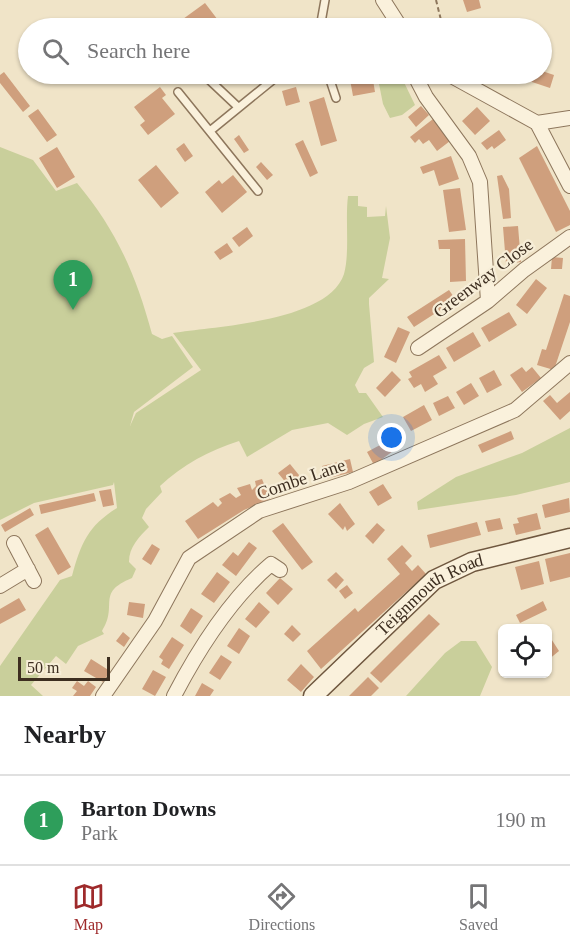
<!DOCTYPE html>
<style>
:root{--surface:#fff;--page:#f6f6f6;--text:#202124;--muted:#757577;--line:#e0e0e0;--accent:#9e2a2b}
body{margin:0;font-family:Georgia,serif;background:var(--page);color:var(--text)}
.controls{position:absolute;right:18px;bottom:18px;display:grid;overflow:hidden;border-radius:9px;box-shadow:0 2px 4px #0004}
.controls button{width:54px;height:54px;display:grid;place-items:center;padding:0;border:0;border-bottom:2px solid var(--line);background:var(--surface);color:var(--text);font:30px sans-serif}
.scale{position:absolute;left:18px;bottom:15px;width:92px;box-sizing:border-box;padding-left:6px;border:3px solid #3d2e20;border-top:0;font-size:16px;line-height:21px;white-space:nowrap;color:#3d2e20;-webkit-text-stroke:4px #f7eed8;paint-order:stroke}
.you{position:absolute;left:392px;top:438px;width:21px;height:21px;margin:-15px;border:4px solid #fff;border-radius:50%;background:#1a73e8;box-shadow:0 0 0 9px #1a73e833}
.badge{display:grid;place-items:center;width:39px;height:39px;border-radius:50%;background:var(--accent);color:#fff;font-size:20px;font-weight:700}
.pin{position:absolute;translate:-50% -50px;filter:drop-shadow(0 2px 3px #0008)}
.pin::after{content:'';position:absolute;top:32px;width:21px;height:18px;background:inherit;clip-path:polygon(0 0,100% 0,50% 100%)}
.list{margin:0;padding:0;list-style:none}
h2{display:flex;justify-content:space-between;align-items:center;height:78px;margin:0;padding:0 24px;font-size:26px}
h2 small{font-size:20px;font-weight:400;color:var(--muted)}
.list li{display:grid;grid-template-columns:39px 1fr auto;gap:18px;align-items:center;box-sizing:border-box;height:90px;padding:0 24px;border-top:2px solid var(--line)}
.list b{display:block;font-size:22px;white-space:nowrap}
.list p{margin:0;font-size:20px;white-space:nowrap;color:var(--muted)}
.list em{font-size:20px;font-style:normal;color:var(--muted)}
.icon{flex:none;width:33px;height:33px;fill:none;stroke:currentColor;stroke-width:2;stroke-linecap:round;stroke-linejoin:round}
.map{position:relative;flex:none;width:570px;height:696px;overflow:hidden}
.search{position:absolute;background:var(--surface);box-shadow:0 2px 4px #0004;left:18px;right:18px;top:18px;height:66px;display:flex;align-items:center;gap:15px;box-sizing:border-box;padding:0 21px;border-radius:33px;color:var(--muted);font-size:22px}
.sheet{height:168px;background:var(--surface)}
nav{display:flex;justify-content:space-around;align-items:center;box-sizing:border-box;height:84px;border-top:2px solid var(--line);background:var(--surface);font-size:16px;color:var(--muted)}
nav a{display:grid;justify-items:center;gap:3px}
nav .on{color:var(--accent)}
.map>svg:first-child{display:block}
</style>
<div class="map">
<svg width="570" height="696" viewBox="0 0 570 696">
<rect width="100%" height="100%" fill="#f0e4c8"/>
<path fill="#c9cf9b" d="M377,74H400L415,105L402,115L390,118L383,104Z
M0,147L33,160L56,191L77,183C117,231 136,275 152,334L162,339L172,336L193,367L134,412L130,426L136,413L201,370L173,333C216,326 328,322 344,274C350,252 345,220 348,196H358V206L367,207V217L385,216L386,206L390,238L382,278L389,279L369,298V304L374,362L364,368L355,385L359,393H366L383,417L364,424L347,435L328,423L292,430L247,457L239,441C210,450 182,465 160,486L162,492L146,509L142,518L149,527C139,537 129,547 129,562L136,569L132,578C95,593 119,605 102,631L104,634L78,646L66,664L56,656L31,685L43,696H0V666L60,580L72,576C81,543 88,526 117,508L114,482L113,485L34,503L0,520Z
M570,428V482L516,495L418,510L417,502L456,477L522,453Z
M461,641H476L492,667L480,696H406L445,653Z"/>
<path fill="#cf9f7d" d="M463,0H479L481,8L467,12Z
M205,3L224,28H190L183,19Z
M485,18L489,28H472L471,24Z
M542,71L554,75L550,88L520,78L521,74H542Z
M4,72L30,106L23,112L0,83V75Z
M349,74H372L375,92L353,96Z
M160,87L166,95L162,98L175,114L148,135L140,125L145,121L134,107Z
M296,87L300,102L286,106L282,91Z
M324,97L337,141L321,146L309,102Z
M421,106L429,115L416,127L408,117Z
M477,107L490,121L475,135L462,121Z
M38,109L57,135L47,142L28,116Z
M433,119L450,141L437,151L429,140L423,144L419,139L415,143L410,137Z
M499,130L506,140L494,149L492,146L487,150L481,143Z
M239,135L249,150L244,153L234,139Z
M303,140L318,173L310,177L295,144Z
M184,143L193,156L185,162L176,149Z
M537,146L570,211V225L556,232L519,158Z
M57,147L75,177L57,188L39,158Z
M451,156L459,179L439,186L434,170L423,174L420,167Z
M261,162L273,175L267,180L256,167Z
M156,165L179,193L161,208L138,180Z
M233,175L247,192L222,213L205,192L219,180L222,184Z
M502,175L509,189L511,218L503,219L497,176Z
M460,188L466,230L449,232L443,190Z
M518,226L521,262L506,264L503,227Z
M247,227L253,236L239,247L232,238Z
M465,239L466,281L450,282V249H439L438,240Z
M227,243L233,252L220,260L214,252Z
M552,257L563,258L562,269H551Z
M536,279L547,288L527,314L516,305Z
M449,290L456,300L414,327L407,317Z
M564,294L570,296V322L554,370L537,365L542,349L546,350Z
M509,312L517,325L489,342L481,328Z
M398,327L410,332L396,363L384,357Z
M473,332L481,346L454,362L446,348Z
M439,355L447,368L433,376L438,384L425,392L421,384L414,388L408,379L412,377L409,372Z
M522,367L526,372L532,367L541,378L522,392L510,375Z
M494,370L502,385L487,393L479,378Z
M392,371L401,380L385,397L376,388Z
M471,383L479,396L464,405L456,392Z
M570,392V411L560,420L543,401L550,395L557,403Z
M448,396L455,408L439,416L433,403Z
M424,405L432,420L411,431L403,417Z
M511,431L514,439L482,453L478,445Z
M395,437L400,446L374,465L367,452Z
M350,459L353,472L325,479L322,466Z
M290,464L303,480L292,490L278,473Z
M262,479L270,499L244,510L198,539L185,521L213,502L218,507L222,503L219,499L230,493L236,498L241,495L237,488L250,484L252,490L256,486L255,481Z
M383,484L392,498L378,506L369,492Z
M111,489L114,505L103,507L99,491Z
M94,493L96,501L41,514L39,505Z
M569,498L570,512L545,518L542,505Z
M340,503L355,524L347,531L345,526L343,530L328,514Z
M30,508L34,515L5,532L1,525Z
M537,513L541,529L516,535L513,524L519,523L517,518Z
M500,518L503,529L488,532L485,521Z
M477,522L481,535L430,548L427,535Z
M283,523L313,562L302,570L272,531Z
M377,523L385,530L373,544L365,536Z
M48,527L71,567L58,575L35,535Z
M249,542L257,548L236,576L222,565L233,552L238,556Z
M152,544L160,549L151,565L142,559Z
M402,545L412,556L405,563L412,571L418,565L426,574L321,669L307,651L355,608L358,612L400,574L387,559Z
M570,553V577L550,582L545,559Z
M539,561L544,584L521,590L515,567Z
M217,572L230,582L214,603L201,594Z
M336,572L344,580L336,589L327,580Z
M280,578L293,589L278,605L266,593Z
M347,585L353,593L345,599L339,591Z
M19,598L26,610L0,624V609Z
M543,601L547,610L520,623L516,615Z
M129,602L145,604L143,618L127,615Z
M259,602L270,612L256,628L245,619Z
M191,608L203,616L191,634L180,626Z
M429,614L440,624L381,683L370,673Z
M292,625L301,634L293,642L284,634Z
M239,628L250,636L239,654L227,646Z
M123,632L130,638L124,647L116,641Z
M548,634L559,651L548,660Z
M172,637L184,645L169,669L161,664L163,660L159,657Z
M221,655L232,662L220,680L209,673Z
M91,659L110,671L103,682L84,671Z
M301,664L314,677L301,692L287,680Z
M153,670L166,677L155,696L142,689Z
M368,677L379,688L371,696H349Z
M77,681L84,686L88,681L96,687L90,696H73L77,691L72,688Z
M202,683L214,690L210,696H195Z"/>
<g fill="none" stroke-linecap="round" stroke-linejoin="round">
<defs>
<path id="lane" d="M320,28L325,0
M203,74L238,107
M328,74L336,98
M178,92L258,191
M210,131L280,74"/>
<path id="street" d="M383,0L401,28
M414,74L426,97L469,156L480,182L488,301
M448,74L537,123L570,186
M537,123L570,118
M418,348L488,301L524,270L570,237
M14,543L34,581
M0,586L28,569
M103,696L155,621L189,558L259,511L349,482L515,410L570,363
M174,696C199,648 230,599 271,564L280,570"/>
<g id="secondary">
<path id="s1" d="M313,696L434,580L472,562L570,538"/>
</g>
</defs>
<use href="#lane" stroke="#8d765c" stroke-width="10"/>
<use href="#street" stroke="#8d765c" stroke-width="16"/>
<use href="#secondary" stroke="#6f573f" stroke-width="21"/>
<path stroke="#8d765c" stroke-width="2" stroke-dasharray="4.5 3" stroke-linecap="butt" d="M436,0L443,28"/>
<use href="#lane" stroke="#faf1dc" stroke-width="7"/>
<use href="#street" stroke="#faf1dc" stroke-width="14"/>
<use href="#secondary" stroke="#faf1dc" stroke-width="18"/>
</g>
<g text-anchor="middle" dominant-baseline="central" stroke-width="4.5" stroke-linejoin="round" paint-order="stroke">
<g font-size="18" fill="#3d2e20" stroke="#f7eed8">
<text transform="translate(483 278) rotate(-37)">Greenway Close</text>
<text transform="translate(301 479) rotate(-19)">Combe Lane</text>
<text stroke="none"><textPath href="#s1" startOffset="156">Teignmouth Road</textPath></text>
</g>
</g>
</svg>
<div class="controls">
<button><svg class="icon" aria-label="locate" viewBox="0 0 24 24"><circle cx="12" cy="12" r="6"/><path d="M12 2v4M12 18v4M2 12h4M18 12h4"/></svg></button>
</div>
<div class="scale">50 m</div>
<div class="you"></div>
<div class="pin badge" style="left:73px;top:310px;background:#2e9e5b">1</div>
<div class="search"><svg class="icon" aria-label="search" viewBox="0 0 24 24"><circle cx="10" cy="10" r="6"/><path d="M15 15l6 6"/></svg>Search here</div>
</div>
<section class="sheet">
<h2>Nearby<small></small></h2>
<ul class="list">
<li><span class="badge" style="background:#2e9e5b">1</span><div><b>Barton Downs</b><p>Park</p></div><em>190 m</em></li>
</ul>
</section>
<nav>
<a class="on"><svg class="icon" aria-label="map" viewBox="0 0 24 24"><path d="M3 6l6-2 6 2 6-2v14l-6 2-6-2-6 2zM9 4v14M15 6v14"/></svg>Map</a>
<a><svg class="icon" aria-label="directions" viewBox="0 0 24 24"><path d="M12 3l9 9-9 9-9-9zM9 14v-3h6M13 9l2 2-2 2"/></svg>Directions</a>
<a><svg class="icon" aria-label="saved" viewBox="0 0 24 24"><path d="M7 4h10v16l-5-4-5 4z"/></svg>Saved</a>
</nav>
